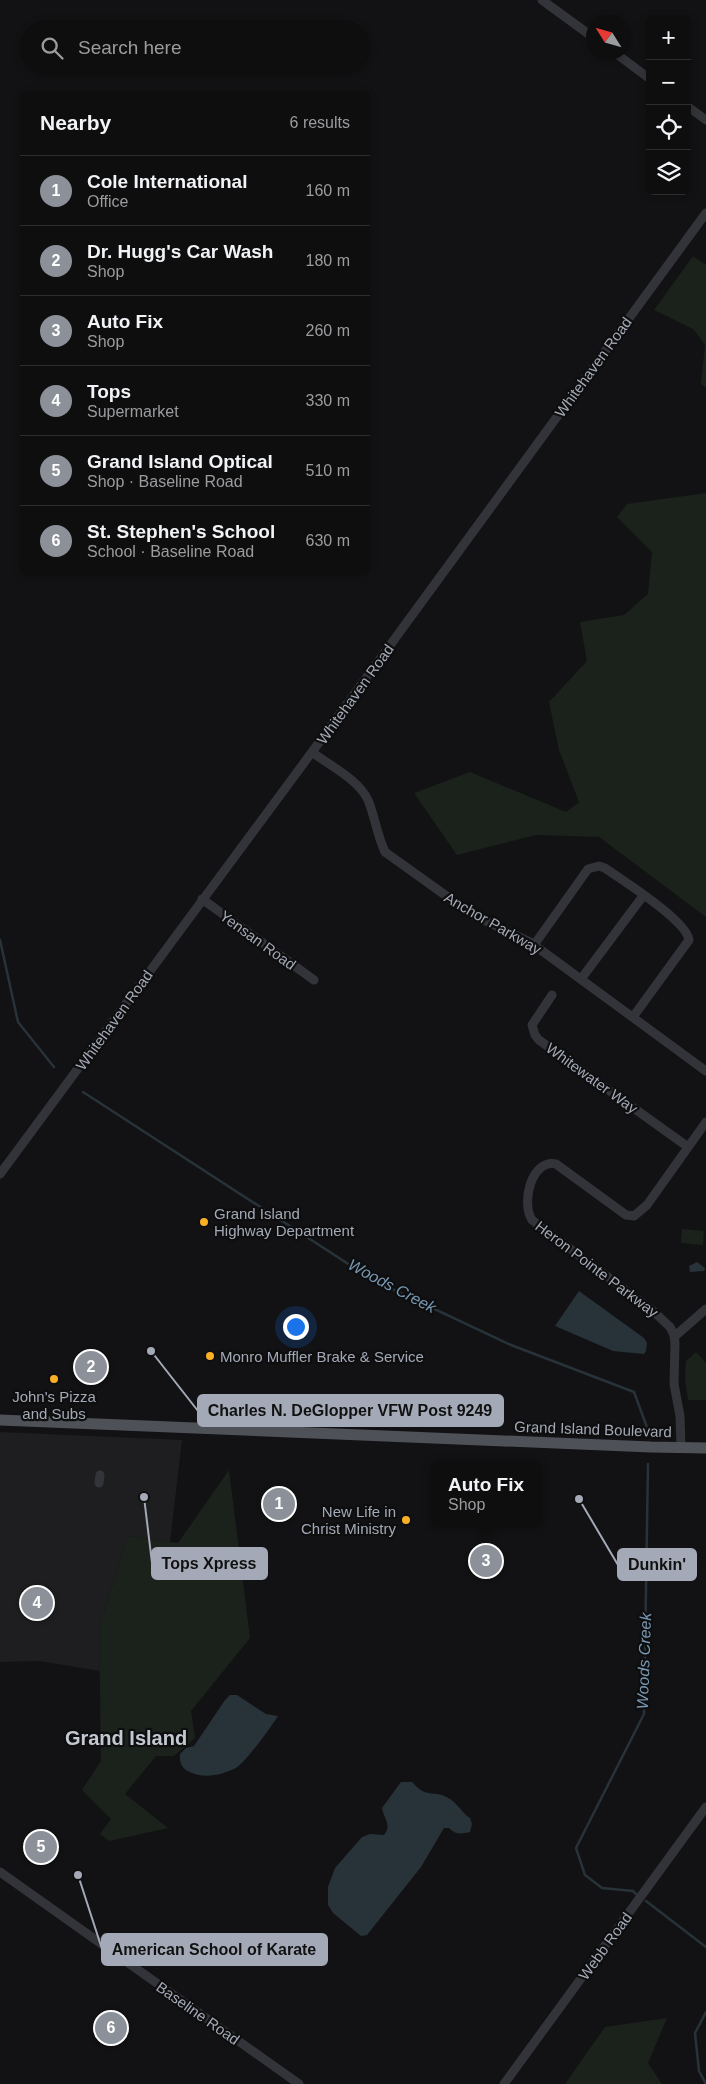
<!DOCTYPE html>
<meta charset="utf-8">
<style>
:root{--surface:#0e0e0f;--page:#171718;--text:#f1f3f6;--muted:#9b9c9e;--line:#2e2e2f;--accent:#8c9099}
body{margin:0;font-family:Helvetica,sans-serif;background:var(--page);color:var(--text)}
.controls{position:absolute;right:15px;top:15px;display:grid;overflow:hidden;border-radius:8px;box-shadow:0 2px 8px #0003}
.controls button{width:45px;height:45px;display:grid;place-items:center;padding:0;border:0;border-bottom:1px solid var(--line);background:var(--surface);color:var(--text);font:25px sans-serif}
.compass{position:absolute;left:586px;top:15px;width:45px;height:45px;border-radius:50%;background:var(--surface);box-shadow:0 2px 8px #0003;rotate:307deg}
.you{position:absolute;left:295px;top:1326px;width:18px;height:18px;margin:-12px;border:4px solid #fff;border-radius:50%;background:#1a73e8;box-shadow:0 0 0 8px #1a73e833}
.badge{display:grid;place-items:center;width:32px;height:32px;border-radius:50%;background:var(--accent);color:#fff;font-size:16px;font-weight:700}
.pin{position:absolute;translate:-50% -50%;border:2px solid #fff;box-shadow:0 1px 5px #0006}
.popup{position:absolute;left:431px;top:1461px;width:110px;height:65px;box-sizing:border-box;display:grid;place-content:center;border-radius:8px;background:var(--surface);filter:drop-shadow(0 1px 4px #0005);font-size:16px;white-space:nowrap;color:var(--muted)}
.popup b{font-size:19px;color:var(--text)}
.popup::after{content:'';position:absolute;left:50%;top:100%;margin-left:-10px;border:10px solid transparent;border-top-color:var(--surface)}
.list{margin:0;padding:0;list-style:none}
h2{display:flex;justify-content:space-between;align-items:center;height:65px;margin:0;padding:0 20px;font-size:21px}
h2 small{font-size:16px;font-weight:400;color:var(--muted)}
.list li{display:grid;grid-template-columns:32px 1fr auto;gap:15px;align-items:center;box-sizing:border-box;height:70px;padding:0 20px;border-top:1px solid var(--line)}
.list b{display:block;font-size:19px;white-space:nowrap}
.list p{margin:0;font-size:16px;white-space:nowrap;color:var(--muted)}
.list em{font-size:16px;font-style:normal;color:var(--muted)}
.icon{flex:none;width:28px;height:28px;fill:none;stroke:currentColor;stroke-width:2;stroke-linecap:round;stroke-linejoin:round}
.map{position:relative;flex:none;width:706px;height:2084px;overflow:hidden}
.search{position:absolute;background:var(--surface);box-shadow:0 2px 8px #0003;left:20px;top:20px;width:350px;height:55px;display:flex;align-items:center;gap:12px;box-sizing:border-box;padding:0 18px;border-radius:28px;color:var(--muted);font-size:19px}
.panel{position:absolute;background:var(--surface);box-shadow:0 2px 8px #0003;left:20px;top:90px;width:350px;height:485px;border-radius:8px}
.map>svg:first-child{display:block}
</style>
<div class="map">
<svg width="706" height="2084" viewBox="0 0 706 2084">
<rect width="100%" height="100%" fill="#121214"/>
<path fill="#1e1e21" d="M0,1432L182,1440L170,1542L128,1536L99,1628L100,1671L39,1661L0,1662Z"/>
<path fill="#1a221b" d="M693,256L706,265V388L701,384L705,345L693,329L654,310Z
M706,493V917L599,837L536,835L457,855L414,793L470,772L566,812L579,802L559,750L549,702L587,661L580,622L624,615L648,594L652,552L617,517L627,504Z
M682,1229L704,1231L703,1245L681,1243Z
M696,1352L706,1363V1400H688L685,1379L686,1361Z
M229,1470L250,1638L191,1711L195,1738L174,1756H156L125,1794L168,1828L109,1841L100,1834L111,1819L82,1790L101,1761L99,1628L128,1536L178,1543Z
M667,2018L648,2063L662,2084H565L605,2027Z"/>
<path fill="#283239" d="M697,1262L705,1268L704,1271L690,1272L689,1266Z
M579,1291L644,1338L647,1343L646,1351L644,1354L613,1351L555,1326Z
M230,1695H237L266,1714L278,1716C271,1727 246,1762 236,1768C222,1775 204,1779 190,1772C182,1769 179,1762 180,1754L186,1748L194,1746L225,1700Z
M401,1782H412C429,1801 434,1788 450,1799C458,1804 462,1813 470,1818L472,1824L470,1832C462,1834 455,1835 449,1828H444L421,1867L367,1935L361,1936L333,1913L328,1905V1887L335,1868L362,1837L370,1834L384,1835C392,1825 384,1819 382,1808Z"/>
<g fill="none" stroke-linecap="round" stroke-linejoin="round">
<path stroke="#283239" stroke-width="2.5" d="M0,940L18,1022L54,1067
M83,1092L373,1280L511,1345L634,1392L648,1430
M636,1894L633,1891L602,1888L585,1875L576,1848L644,1714L648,1464
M646,1901L706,1947
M706,2012L695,2033L699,2071L706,2084"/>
<path stroke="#333439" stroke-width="9" d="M542,0L594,38
M614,52L650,79
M687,106L706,120
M312,752C330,766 358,779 368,800C375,817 377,835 385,852L473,915L530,942L706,1071
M202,899L314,980
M534,945L588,869L599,866L605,868C623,881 686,920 689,940L633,1017
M581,979L643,896
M552,995L532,1025L535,1035L539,1040L688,1147
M0,1174L312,752L706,213
M674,1337L706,1309
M681,1447L680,1416L674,1384L675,1343L674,1335L670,1327L652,1310L532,1220C521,1203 531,1159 556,1164L626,1215L634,1216L647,1205L706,1122
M99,1483L100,1475
M0,1872L299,2084
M504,2084L706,1807"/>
<path stroke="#4f5159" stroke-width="11" d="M0,1420L651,1447L706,1448"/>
</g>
<g fill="#fbaf24" stroke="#0e0e0f" stroke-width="2">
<circle cx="204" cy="1222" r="5"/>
<circle cx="210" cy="1356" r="5"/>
<circle cx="54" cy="1379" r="5"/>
<circle cx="406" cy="1520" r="5"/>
</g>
<g text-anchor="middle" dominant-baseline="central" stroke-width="4.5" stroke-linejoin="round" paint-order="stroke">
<g font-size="15" fill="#a3a9b6" stroke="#0e0e0f">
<text transform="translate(593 367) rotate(-54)">Whitehaven Road</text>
<text transform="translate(355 694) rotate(-54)">Whitehaven Road</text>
<text transform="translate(493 923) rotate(30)">Anchor Parkway</text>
<text transform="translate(258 940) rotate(36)">Yensan Road</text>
<text transform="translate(114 1020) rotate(-54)">Whitehaven Road</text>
<text transform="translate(592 1078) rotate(36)">Whitewater Way</text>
<text transform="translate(597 1269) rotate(37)">Heron Pointe Parkway</text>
<text transform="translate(593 1429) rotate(2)">Grand Island Boulevard</text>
<text transform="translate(605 1946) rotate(-54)">Webb Road</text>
<text transform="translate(198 2013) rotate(35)">Baseline Road</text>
</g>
<g font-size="15" fill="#a3a9b6" stroke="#0e0e0f" text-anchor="start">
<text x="214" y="1213">Grand Island<tspan x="214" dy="17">Highway Department</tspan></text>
<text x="220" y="1356">Monro Muffler Brake &amp; Service</text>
<text x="54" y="1396" text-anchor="middle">John's Pizza<tspan x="54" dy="17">and Subs</tspan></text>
<text x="396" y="1511" text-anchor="end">New Life in<tspan x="396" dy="17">Christ Ministry</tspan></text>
</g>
<g font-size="16" font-style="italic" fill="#7898b3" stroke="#0e0e0f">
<text transform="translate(392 1286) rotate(28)">Woods Creek</text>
<text transform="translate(644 1661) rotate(-88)">Woods Creek</text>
</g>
<g font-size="20" font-weight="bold" fill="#c4c8d1" stroke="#0e0e0f">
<text x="126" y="1738">Grand Island</text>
</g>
</g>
<path fill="none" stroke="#a3a9b6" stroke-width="2" d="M151 1351L198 1411M144 1497L152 1563M579 1499L618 1565M78 1875L102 1949"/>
<g fill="#a3a9b6" stroke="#0e0e0f" stroke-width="2">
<circle cx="151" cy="1351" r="5"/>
<circle cx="144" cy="1497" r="5"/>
<circle cx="579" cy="1499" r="5"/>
<circle cx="78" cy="1875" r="5"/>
</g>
<g fill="#a3a9b6" stroke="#a3a9b6" stroke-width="2">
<rect x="198" y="1395" width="305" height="31" rx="5"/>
<rect x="152" y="1548" width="115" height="31" rx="5"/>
<rect x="618" y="1549" width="78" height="31" rx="5"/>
<rect x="102" y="1934" width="225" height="31" rx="5"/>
</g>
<g font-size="16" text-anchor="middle" font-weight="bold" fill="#111">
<text x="350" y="1416">Charles N. DeGlopper VFW Post 9249</text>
<text x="209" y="1569">Tops Xpress</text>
<text x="657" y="1570">Dunkin'</text>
<text x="214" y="1955">American School of Karate</text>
</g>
</svg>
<div class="controls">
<button>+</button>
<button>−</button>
<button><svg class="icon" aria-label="locate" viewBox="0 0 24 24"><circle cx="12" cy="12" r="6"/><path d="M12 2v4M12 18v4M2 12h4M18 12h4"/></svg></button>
<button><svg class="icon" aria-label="layers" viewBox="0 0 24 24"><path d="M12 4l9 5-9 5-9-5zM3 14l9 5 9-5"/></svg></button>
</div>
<svg class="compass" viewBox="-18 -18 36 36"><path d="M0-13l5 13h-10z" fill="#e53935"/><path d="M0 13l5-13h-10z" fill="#9b9c9e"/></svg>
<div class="you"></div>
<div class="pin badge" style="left:279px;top:1504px">1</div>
<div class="pin badge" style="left:91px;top:1367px">2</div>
<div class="pin badge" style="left:486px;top:1561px">3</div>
<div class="popup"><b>Auto Fix</b>Shop</div>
<div class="pin badge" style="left:37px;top:1603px">4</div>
<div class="pin badge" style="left:41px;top:1847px">5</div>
<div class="pin badge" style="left:111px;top:2028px">6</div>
<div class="search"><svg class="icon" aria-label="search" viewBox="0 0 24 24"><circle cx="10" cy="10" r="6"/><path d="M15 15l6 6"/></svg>Search here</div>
<section class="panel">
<h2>Nearby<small>6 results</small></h2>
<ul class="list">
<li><span class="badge">1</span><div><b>Cole International</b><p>Office</p></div><em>160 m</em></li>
<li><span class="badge">2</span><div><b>Dr. Hugg's Car Wash</b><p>Shop</p></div><em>180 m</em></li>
<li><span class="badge">3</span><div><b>Auto Fix</b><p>Shop</p></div><em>260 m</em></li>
<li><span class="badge">4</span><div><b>Tops</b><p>Supermarket</p></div><em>330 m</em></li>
<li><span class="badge">5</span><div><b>Grand Island Optical</b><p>Shop · Baseline Road</p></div><em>510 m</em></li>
<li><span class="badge">6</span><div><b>St. Stephen's School</b><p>School · Baseline Road</p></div><em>630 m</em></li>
</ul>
</section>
</div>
